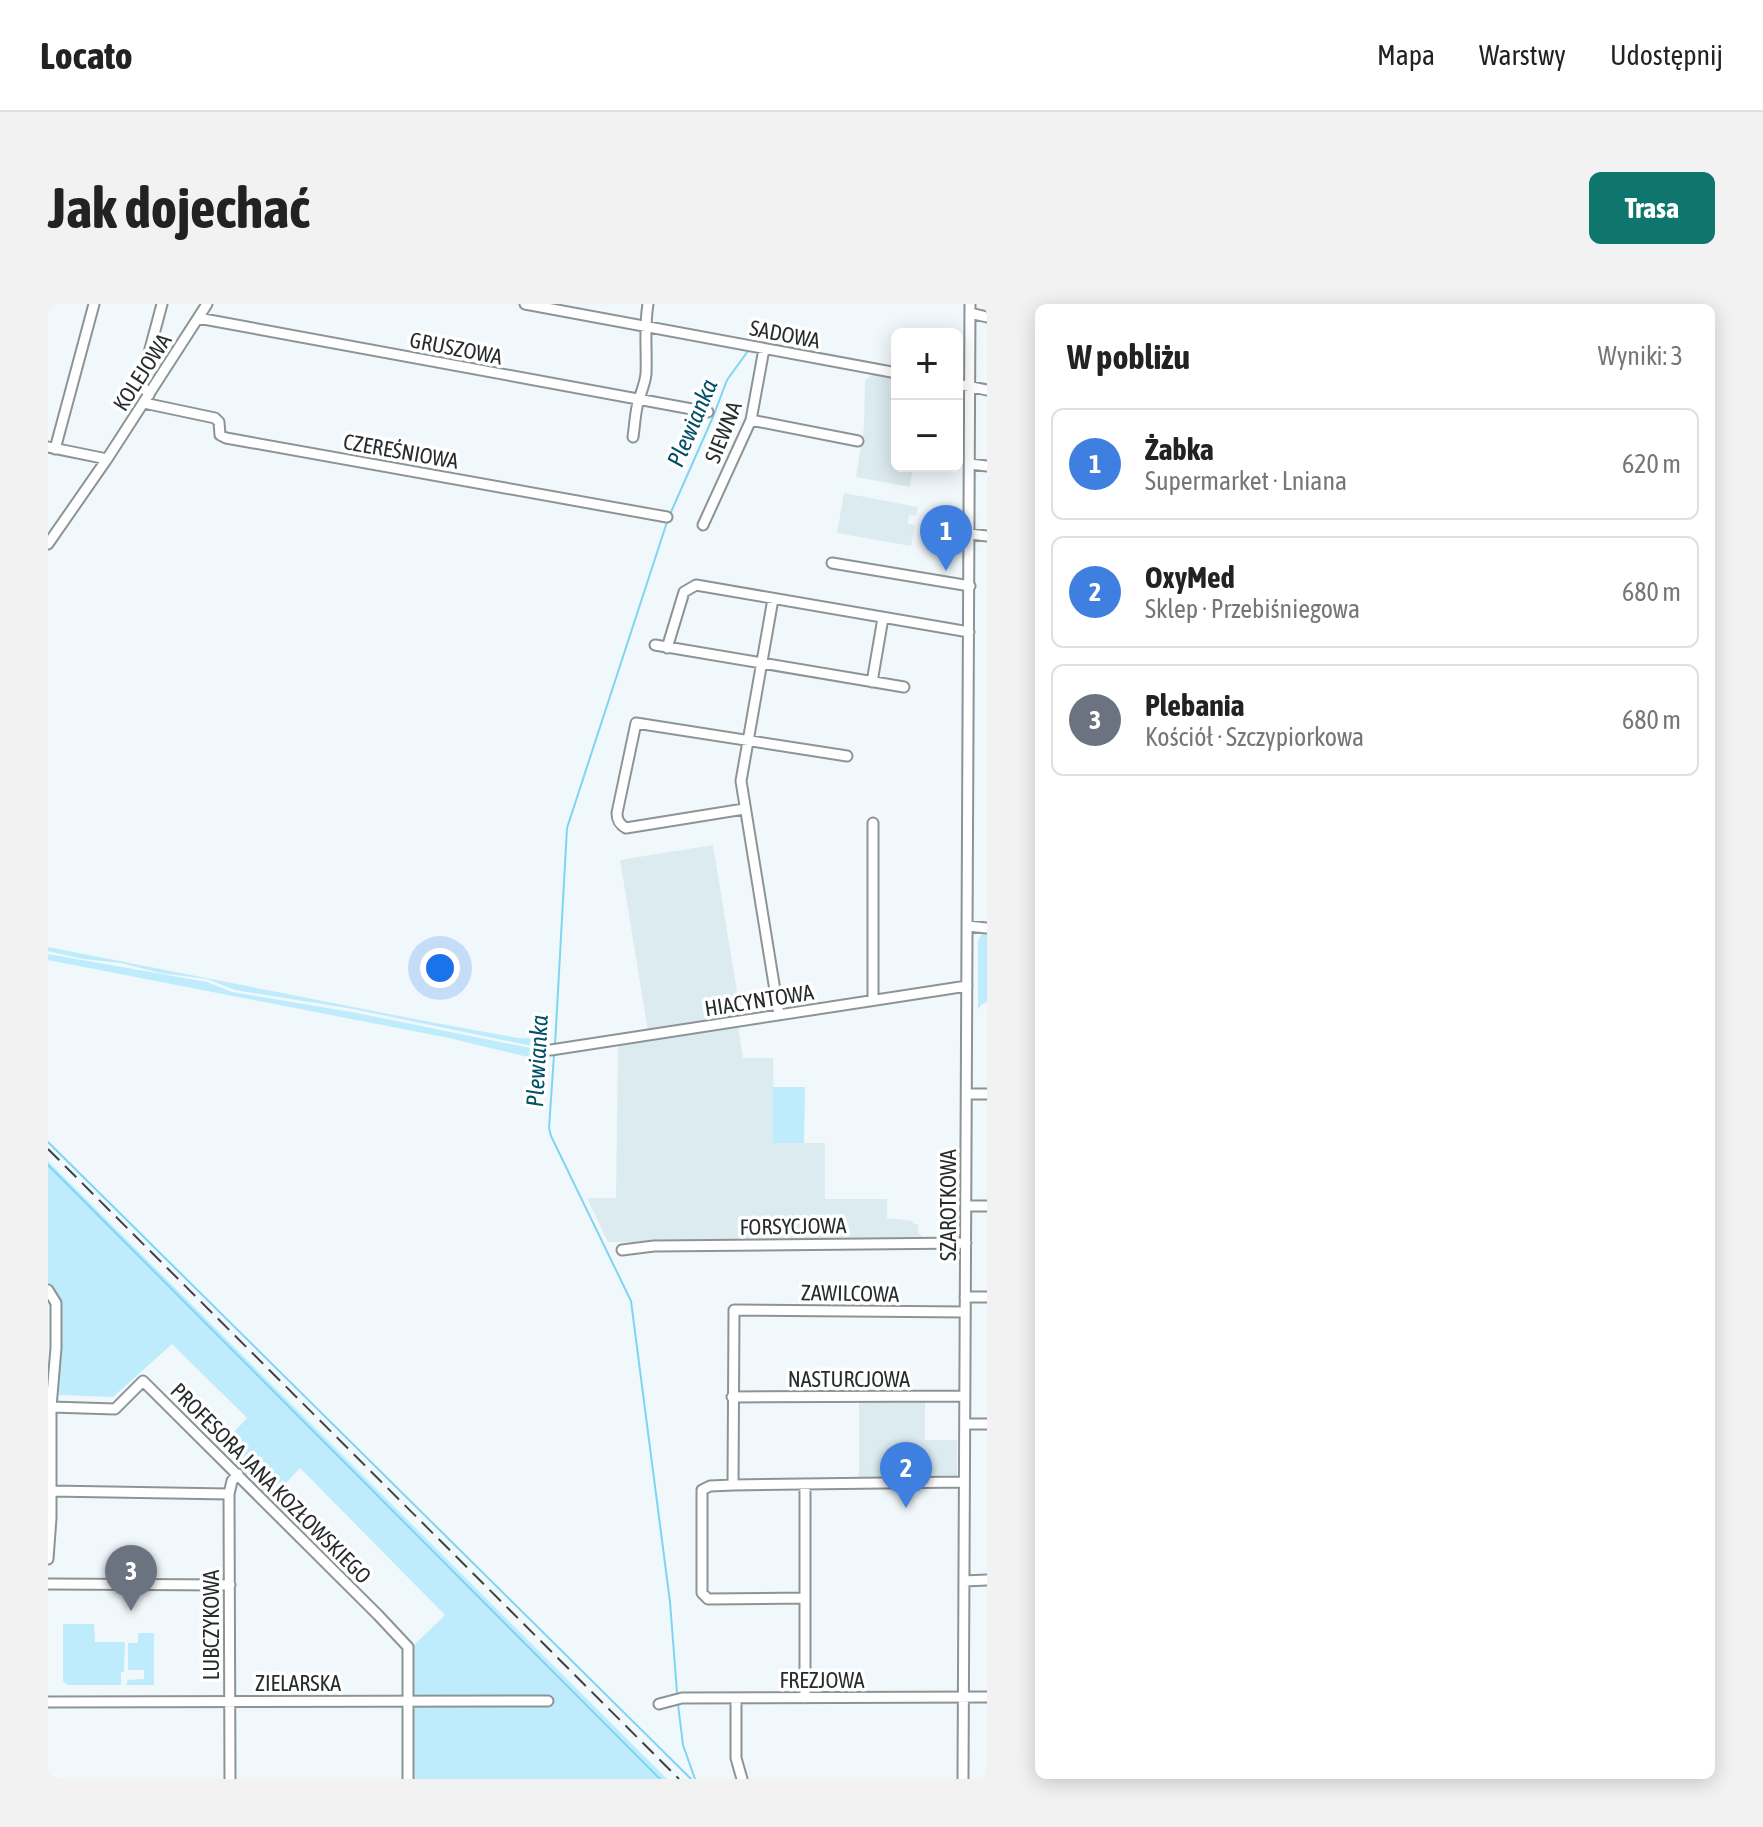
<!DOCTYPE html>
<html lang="pl">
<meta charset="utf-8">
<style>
:root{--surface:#fff;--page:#f2f2f2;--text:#222;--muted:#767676;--line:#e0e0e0;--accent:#0f766e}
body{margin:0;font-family:"Asap Condensed",sans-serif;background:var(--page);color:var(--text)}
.controls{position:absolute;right:24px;top:24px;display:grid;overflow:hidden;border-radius:12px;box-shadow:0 4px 20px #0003}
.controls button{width:72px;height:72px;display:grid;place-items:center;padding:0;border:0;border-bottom:2px solid var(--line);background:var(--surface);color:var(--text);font:40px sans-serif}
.you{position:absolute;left:392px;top:664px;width:28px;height:28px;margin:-20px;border:6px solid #fff;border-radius:50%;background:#1a73e8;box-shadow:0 0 0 12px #1a73e833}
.badge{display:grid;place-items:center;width:52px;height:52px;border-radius:50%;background:var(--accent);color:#fff;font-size:26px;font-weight:700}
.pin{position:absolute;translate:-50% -66px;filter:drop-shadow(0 2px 4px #0008)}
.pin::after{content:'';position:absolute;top:42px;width:28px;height:24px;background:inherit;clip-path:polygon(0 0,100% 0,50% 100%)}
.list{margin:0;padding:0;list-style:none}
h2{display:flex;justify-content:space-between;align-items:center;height:104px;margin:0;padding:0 32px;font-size:34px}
h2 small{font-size:26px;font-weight:400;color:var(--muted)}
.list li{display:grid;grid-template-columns:52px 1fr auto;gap:24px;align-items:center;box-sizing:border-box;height:112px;margin:0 16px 16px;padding:0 16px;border:2px solid var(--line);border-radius:12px}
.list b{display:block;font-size:30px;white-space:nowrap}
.list p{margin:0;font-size:26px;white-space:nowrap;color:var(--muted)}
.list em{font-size:26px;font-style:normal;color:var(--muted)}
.map{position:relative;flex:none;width:939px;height:1475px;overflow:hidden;border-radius:12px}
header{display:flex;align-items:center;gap:48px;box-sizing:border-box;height:112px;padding:0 40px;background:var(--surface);border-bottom:2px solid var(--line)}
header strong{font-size:38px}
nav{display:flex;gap:44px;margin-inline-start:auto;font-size:28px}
.intro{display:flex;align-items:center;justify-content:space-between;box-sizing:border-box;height:192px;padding:0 48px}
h1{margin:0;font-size:56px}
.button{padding:20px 36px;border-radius:12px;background:var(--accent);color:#fff;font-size:28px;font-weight:700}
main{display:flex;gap:48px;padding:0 48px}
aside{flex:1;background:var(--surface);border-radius:12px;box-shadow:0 4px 20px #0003}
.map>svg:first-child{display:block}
</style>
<header>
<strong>Locato</strong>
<nav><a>Mapa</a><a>Warstwy</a><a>Udostępnij</a></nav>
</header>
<div class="intro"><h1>Jak dojechać</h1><a class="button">Trasa</a></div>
<main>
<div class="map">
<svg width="939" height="1475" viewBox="0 0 939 1475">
<rect width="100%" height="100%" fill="#f1f8fb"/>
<path fill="#dcebf0" d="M825,70L849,75V162H865L862,183L808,173L816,123L817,77Z
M796,189L870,203L868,212L861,211L860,220L867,221L863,242L789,229Z
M665,541L693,712L600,727L572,556Z
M690,723L695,754H725L726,839H777V895H839V914L865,917L866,920H870L871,930L877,935L777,934V939L560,938L539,894H568L570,741Z
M872,1096L877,1097V1136H909V1173L906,1175L889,1173L886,1175H811V1098L853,1097L869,1099Z"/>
<path fill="#beecfd" d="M934,629L939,630V698L933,701L930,706V637Z
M0,643L377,717L470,734L495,735L499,742L489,743L305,705L187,686L159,675L112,669L73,659L35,655L0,647Z
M0,650L159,678L184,688L304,708L497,747V751L488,755L401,734L0,656Z
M725,783H757L756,839H725Z
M0,857L619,1475H365V1342L397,1311L252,1164L223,1195L172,1143L199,1114L124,1040L65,1093L11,1091L12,994L0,979Z
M46,1320L47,1338H77L76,1368H73V1381H20L15,1377V1320Z
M90,1329H106V1381H78L80,1376L96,1375V1366H80V1339H90Z"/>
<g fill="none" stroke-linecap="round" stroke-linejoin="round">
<path stroke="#7fd5f1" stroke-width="2" d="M623,208L665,113L679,76L700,47
M507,741L519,524L619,218
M506,751L501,824L503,832L583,997L622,1298L629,1388
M0,838L643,1475
M0,861L612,1475
M630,1400L635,1441L647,1475"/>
<defs>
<path id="minor" d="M477,0L849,69
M922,9L939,13
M150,14L660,108
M909,80L939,86
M101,91L94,81V75L114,0
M96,99L167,114L171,118L172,131L178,134L619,213
M703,116L810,137
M585,133C587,120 587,107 591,95C594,86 597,79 598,70C599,46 596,23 600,0
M0,143L59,155
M7,145L46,0
M922,160L939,162
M655,221L703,116L716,45
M922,230L939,232
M0,240L59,155L159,0
M784,259L922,282
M725,295L693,477L731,711
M607,341L856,383
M619,344L636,288L648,281L921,328
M824,378L835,314
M696,505L578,524C571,520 569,516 569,509L588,419L799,452
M919,622L939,624
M825,696V519
M503,746L919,682
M919,790H939
M918,902H939
M574,946L606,942L918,939
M0,986L8,999V1044L3,1103V1214L0,1255
M917,993H939
M684,1093L917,1092
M3,1103L67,1105L95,1077L330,1311L360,1343V1475
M917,1120H939
M685,1181L686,1006L917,1008
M3,1187L181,1190
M916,1277L939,1276
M0,1280L182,1281
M757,1294V1180
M688,1394V1454L694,1475
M757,1394V1294L660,1295L654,1289V1186L662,1182L685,1181L916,1178
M0,1398L500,1397
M611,1400L634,1394L939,1393
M182,1475L181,1190L184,1177L190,1170
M915,1475L922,0"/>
</defs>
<use href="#minor" stroke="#8d9496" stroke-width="13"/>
<use href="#minor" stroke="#fff" stroke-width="9"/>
<path stroke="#3f4244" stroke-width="2" stroke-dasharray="16 8" stroke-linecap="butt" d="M0,845L631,1475"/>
</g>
<g text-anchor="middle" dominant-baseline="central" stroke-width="7" stroke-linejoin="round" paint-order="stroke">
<g font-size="22" fill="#292c2d" stroke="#fff">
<text transform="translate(737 30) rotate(11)">SADOWA</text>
<text transform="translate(408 44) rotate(11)">GRUSZOWA</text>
<text transform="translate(94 68) rotate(-57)">KOLEJOWA</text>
<text transform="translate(675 128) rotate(-68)">SIEWNA</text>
<text transform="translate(353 147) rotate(10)">CZEREŚNIOWA</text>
<text transform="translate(711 696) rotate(-9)">HIACYNTOWA</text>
<text transform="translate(900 901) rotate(-90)">SZAROTKOWA</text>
<text transform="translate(745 922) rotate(-1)">FORSYCJOWA</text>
<text transform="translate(802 989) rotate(1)">ZAWILCOWA</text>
<text x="801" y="1075">NASTURCJOWA</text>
<text transform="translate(223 1179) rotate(45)">PROFESORA JANA KOZŁOWSKIEGO</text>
<text transform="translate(163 1321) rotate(-90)">LUBCZYKOWA</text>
<text x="774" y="1376">FREZJOWA</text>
<text x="250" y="1379">ZIELARSKA</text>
</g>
<g font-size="24" font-style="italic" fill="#025064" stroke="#fff">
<text transform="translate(644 119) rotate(-67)">Plewianka</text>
<text transform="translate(489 757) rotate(-87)">Plewianka</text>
</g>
</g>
</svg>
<div class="controls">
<button>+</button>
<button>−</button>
</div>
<div class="you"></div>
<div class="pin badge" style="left:898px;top:267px;background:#3f7fe0">1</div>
<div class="pin badge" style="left:858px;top:1204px;background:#3f7fe0">2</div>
<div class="pin badge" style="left:83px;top:1307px;background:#6b7280">3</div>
</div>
<aside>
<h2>W pobliżu<small>Wyniki: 3</small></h2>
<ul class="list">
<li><span class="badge" style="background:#3f7fe0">1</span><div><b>Żabka</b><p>Supermarket · Lniana</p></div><em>620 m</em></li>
<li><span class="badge" style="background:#3f7fe0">2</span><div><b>OxyMed</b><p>Sklep · Przebiśniegowa</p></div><em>680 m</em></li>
<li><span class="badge" style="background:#6b7280">3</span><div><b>Plebania</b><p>Kościół · Szczypiorkowa</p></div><em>680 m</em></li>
</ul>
</aside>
</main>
